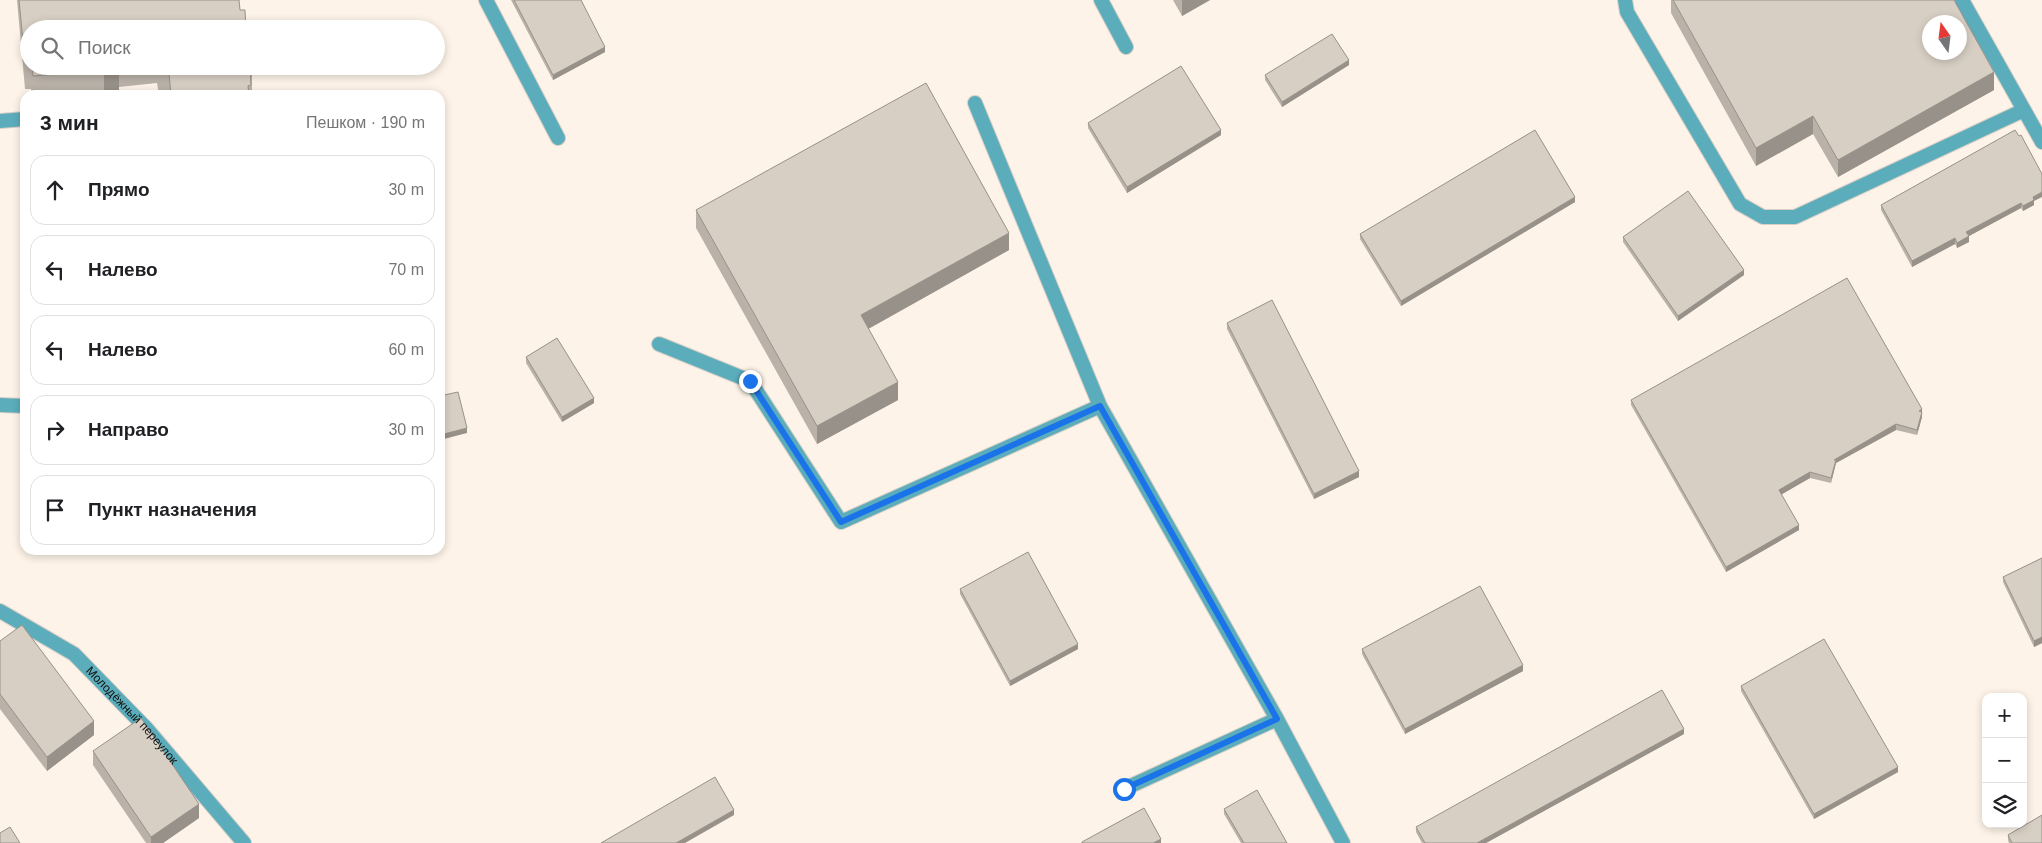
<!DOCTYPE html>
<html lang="ru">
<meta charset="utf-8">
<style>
:root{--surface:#fff;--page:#f2f2f2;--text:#202124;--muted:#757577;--line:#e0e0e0}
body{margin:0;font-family:Arial,sans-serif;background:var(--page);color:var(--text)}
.controls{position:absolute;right:15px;bottom:15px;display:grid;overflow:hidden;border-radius:10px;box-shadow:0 2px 8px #0003}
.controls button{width:45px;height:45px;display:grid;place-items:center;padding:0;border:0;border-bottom:1px solid var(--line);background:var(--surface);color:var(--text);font:25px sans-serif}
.compass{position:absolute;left:1922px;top:15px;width:45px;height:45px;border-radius:50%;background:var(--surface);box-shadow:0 2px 8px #0003;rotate:346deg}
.stop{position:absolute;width:15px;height:15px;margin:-11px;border:4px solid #1a73e8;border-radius:50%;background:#fff}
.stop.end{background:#1a73e8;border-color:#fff;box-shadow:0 1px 5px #0008}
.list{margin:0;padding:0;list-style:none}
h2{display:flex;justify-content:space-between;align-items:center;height:65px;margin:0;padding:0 20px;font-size:21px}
h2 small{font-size:16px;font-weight:400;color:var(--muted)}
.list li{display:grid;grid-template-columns:32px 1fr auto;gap:15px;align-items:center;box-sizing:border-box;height:70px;margin:0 10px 10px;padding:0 10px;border:1px solid var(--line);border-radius:15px}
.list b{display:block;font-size:19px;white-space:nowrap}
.list em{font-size:16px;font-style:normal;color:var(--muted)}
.icon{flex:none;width:28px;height:28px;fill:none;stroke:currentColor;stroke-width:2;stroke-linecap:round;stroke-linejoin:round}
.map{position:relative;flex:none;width:2042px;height:843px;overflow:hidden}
.search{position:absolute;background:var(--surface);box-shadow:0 2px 8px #0003;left:20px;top:20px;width:425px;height:55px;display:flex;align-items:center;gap:12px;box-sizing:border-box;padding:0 18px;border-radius:28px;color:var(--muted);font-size:19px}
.panel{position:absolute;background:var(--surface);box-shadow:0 2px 8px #0003;left:20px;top:90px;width:425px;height:465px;border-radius:15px}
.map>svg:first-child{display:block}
</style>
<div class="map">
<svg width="2042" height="843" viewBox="0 0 2042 843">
<rect width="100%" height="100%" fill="#fdf3e8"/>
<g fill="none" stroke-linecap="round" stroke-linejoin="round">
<defs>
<path id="service" d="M486,0L558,138
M1101,0L1126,47
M1625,0L1627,12L1740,204L1763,217H1795L2024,110
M1962,0L2042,142
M975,103L1100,406L1277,719L1343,843
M0,121L25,119
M659,344L750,381L841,522L1100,406
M1124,789L1277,719"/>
<g id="minor">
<path d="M0,405L25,406"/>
<path id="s1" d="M0,611L74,654L147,729L244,843"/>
</g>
</defs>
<use href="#service" stroke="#d7cec5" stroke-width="16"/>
<use href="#minor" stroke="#d7cec5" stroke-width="16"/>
<use href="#service" stroke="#5cadbc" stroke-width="14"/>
<use href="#minor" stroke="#5cadbc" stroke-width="14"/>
</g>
<path fill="#bab2a9" d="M17,0H239L29,29V66H252V90H251V95H159L157,83L119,87V94L112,95H32L31,89H25Z
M511,0H581L605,52L553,80Z
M1173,0H1210L1182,16Z
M1671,0H1954L1994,90L1838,177L1813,134L1756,166L1671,13Z
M1349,65L1282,107L1265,80V75Z
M1088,123L1221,135L1127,193L1088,128Z
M2034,201V205L2023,211L2021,208L1969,236V242L1957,248L1955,244L1912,267L1881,210V205Z
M1575,202L1401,306L1360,239V234Z
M696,210L1009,250L868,329L898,400L817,444L696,228Z
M1623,237L1744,275L1678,321L1623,242Z
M1227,323L1359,477L1314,499L1227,329Z
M526,357L594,403L562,422L526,363Z
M1631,400L1922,409V417L1917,435L1896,430L1836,463L1831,483L1810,478L1781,494L1799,530L1726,572L1631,405Z
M2042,558V643L2034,647L2003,582V577Z
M960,589L1078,649L1010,686L960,594Z
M0,641L94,735L47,771L0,709Z
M1362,649L1523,671L1405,734L1362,654Z
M1741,686L1898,772L1814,819L1741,691Z
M1684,734L1486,843H1422L1416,832V827Z
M93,751L199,818L163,843H146L93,765Z
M1224,809L1287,843H1241L1224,814Z
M2008,835L2042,843H2009L2008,840Z"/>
<path fill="#979189" d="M1182,0H1210L1182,16Z
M605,47V52L553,80V75Z
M1349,60V65L1282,107V102Z
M119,66V94L112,95H104V70Z
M1994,72V90L1838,177V160Z
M1813,116V134L1756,166V148Z
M1221,130V135L1127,193V187Z
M2042,192V197L2034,201V205L2023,211V206L2033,197Z
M1575,197V202L1401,306V301Z
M2021,203V208L1969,236V242L1957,248V243L1966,232Z
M1009,233V250L861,333V315Z
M1955,238V244L1912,267V261Z
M1744,270V275L1678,321V316Z
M898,382V400L817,444V426Z
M594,398V403L562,422V417Z
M1922,409V417L1917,435L1919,411Z
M1896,424V430L1836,463L1831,483L1834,460Z
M467,428V433L440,440V435Z
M1359,471V477L1314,499V494Z
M1810,472V478L1779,496V490Z
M1799,525V530L1726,572V567Z
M2042,637V643L2034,647V641Z
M1078,644V649L1010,686V681Z
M1523,665V671L1405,734V729Z
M94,721V735L47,771V757Z
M1684,729V734L1486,843H1477Z
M1898,767V772L1814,819V814Z
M199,804V818L163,843H151V837Z
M734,810V815L685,843H676Z
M1161,839V843H1153Z"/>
<path fill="#d8cfc4" stroke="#979189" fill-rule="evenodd" d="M19,0H239L240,10H245L246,29H29V62H25Z
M514,0H581L605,47L553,75Z
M1673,0H1954L1994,72L1838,160L1813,116L1756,148ZM1930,22H1960V52H1930Z
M1332,34L1349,60L1282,102L1265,75Z
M32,66H119L104,70L33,76Z
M158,66H250L251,85L248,86L249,95H171L169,73L158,68Z
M1181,66L1221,130L1127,187L1088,123Z
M926,83L1009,233L861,315L898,382L817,426L696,210Z
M1535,130L1575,197L1401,301L1360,234Z
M2015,130L2019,136L2021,135L2042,174V192L2033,197L2034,200L2023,206L2021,203L1966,232L1969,236L1957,243L1955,238L1912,261L1881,205Z
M1688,191L1744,270L1678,316L1623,237Z
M1847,278L1922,409L1919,411L1922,412L1917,430L1896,424L1834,460H1836L1831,478L1810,472L1779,490L1799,525L1726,567L1631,400Z
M1272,300L1359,471L1314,494L1227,323Z
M557,338L594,398L562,417L526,357Z
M458,392L467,428L440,435V396Z
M1028,552L1078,644L1010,681L960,589Z
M2042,558V637L2034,641L2003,577Z
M1480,586L1523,665L1405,729L1362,649Z
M22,625L94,721L47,757L0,694V641Z
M1824,639L1898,767L1814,814L1741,686Z
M1662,690L1684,729L1477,843H1425L1416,827Z
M141,718L199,804L151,837L93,751Z
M715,777L734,810L676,843H601Z
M1257,790L1287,843H1244L1224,809Z
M1144,808L1161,839L1153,843H1082V842Z
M2042,815V843H2012L2008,835Z
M10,827L20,843H0V833Z"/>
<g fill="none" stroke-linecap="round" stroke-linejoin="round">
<path stroke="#1a73e8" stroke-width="6" d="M750,381L841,522L1100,406L1277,719L1124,789"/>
</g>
<g text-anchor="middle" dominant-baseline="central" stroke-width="5" stroke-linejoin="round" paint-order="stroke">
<g font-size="12" fill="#110e0b" stroke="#fff">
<text stroke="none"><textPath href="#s1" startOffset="170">Молодёжный переулок</textPath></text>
</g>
</g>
</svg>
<div class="controls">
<button>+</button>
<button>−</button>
<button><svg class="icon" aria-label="layers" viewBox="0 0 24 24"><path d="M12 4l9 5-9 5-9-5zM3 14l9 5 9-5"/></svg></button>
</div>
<svg class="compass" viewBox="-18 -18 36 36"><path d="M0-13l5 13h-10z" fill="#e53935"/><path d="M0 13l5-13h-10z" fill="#757577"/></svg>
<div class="stop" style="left:1124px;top:789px"></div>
<div class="stop end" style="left:750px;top:381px"></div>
<div class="search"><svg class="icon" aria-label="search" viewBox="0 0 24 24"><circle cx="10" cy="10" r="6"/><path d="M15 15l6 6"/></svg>Поиск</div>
<section class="panel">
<h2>3 мин<small>Пешком · 190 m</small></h2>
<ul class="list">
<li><svg class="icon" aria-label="ahead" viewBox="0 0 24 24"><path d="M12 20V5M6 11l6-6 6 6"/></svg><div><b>Прямо</b></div><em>30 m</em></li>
<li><svg class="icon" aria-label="left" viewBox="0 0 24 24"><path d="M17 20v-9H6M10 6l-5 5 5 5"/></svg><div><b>Налево</b></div><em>70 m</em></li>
<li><svg class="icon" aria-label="left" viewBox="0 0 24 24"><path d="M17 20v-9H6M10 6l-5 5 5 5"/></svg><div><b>Налево</b></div><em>60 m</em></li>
<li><svg class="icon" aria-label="right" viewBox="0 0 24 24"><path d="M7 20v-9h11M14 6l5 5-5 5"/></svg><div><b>Направо</b></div><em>30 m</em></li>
<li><svg class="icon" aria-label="arrive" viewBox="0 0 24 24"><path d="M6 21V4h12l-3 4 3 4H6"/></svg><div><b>Пункт назначения</b></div></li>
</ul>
</section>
</div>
